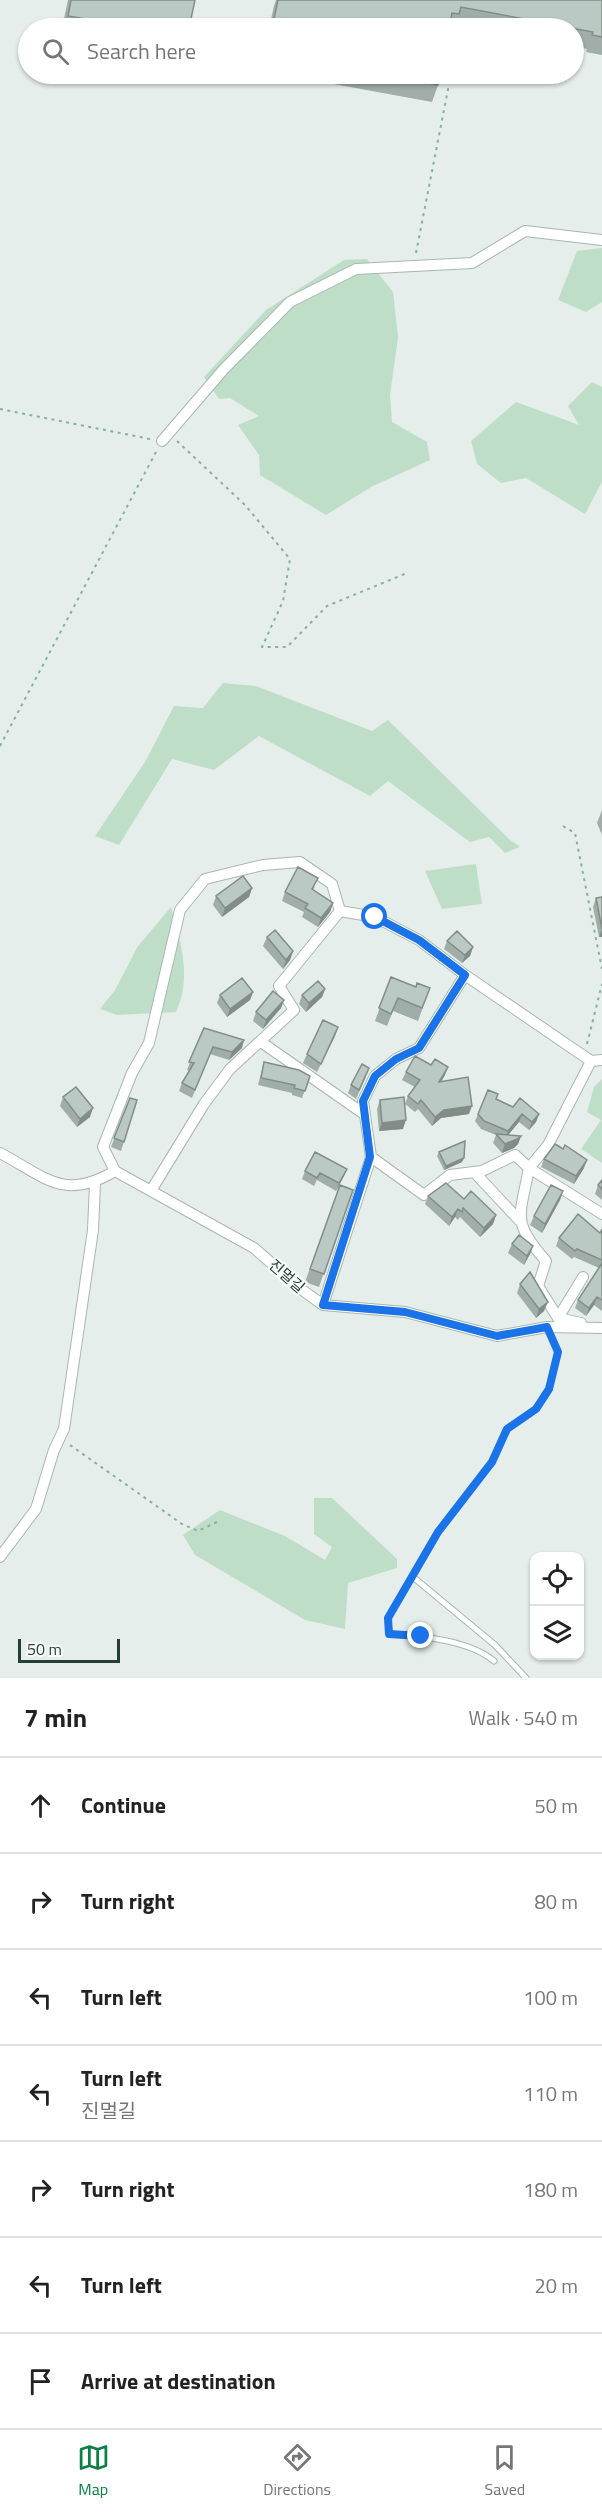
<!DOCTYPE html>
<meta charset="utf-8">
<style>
:root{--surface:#fff;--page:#f2f2f2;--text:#222;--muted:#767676;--line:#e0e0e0;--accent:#0b8043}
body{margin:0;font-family:"Titillium Web","Noto Sans KR",sans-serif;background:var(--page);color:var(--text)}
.controls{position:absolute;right:18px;bottom:18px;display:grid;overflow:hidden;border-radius:12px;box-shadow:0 2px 4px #0004}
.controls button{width:54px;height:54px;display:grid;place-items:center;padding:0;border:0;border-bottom:2px solid var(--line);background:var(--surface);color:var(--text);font:30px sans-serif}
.scale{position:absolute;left:18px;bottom:15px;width:102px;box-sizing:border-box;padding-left:6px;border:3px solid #253f37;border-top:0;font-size:16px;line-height:21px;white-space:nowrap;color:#253f37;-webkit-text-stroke:4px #f6faf8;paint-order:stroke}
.stop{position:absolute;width:18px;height:18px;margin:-14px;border:4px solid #1a73e8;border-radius:50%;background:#fff}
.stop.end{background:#1a73e8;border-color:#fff;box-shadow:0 2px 6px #0008}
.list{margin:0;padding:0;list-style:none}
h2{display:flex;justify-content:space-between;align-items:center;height:78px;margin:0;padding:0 24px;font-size:26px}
h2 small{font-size:20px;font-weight:400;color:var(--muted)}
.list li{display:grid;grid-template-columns:39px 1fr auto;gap:18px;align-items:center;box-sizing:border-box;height:96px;padding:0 24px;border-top:2px solid var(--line)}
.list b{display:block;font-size:22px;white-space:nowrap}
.list p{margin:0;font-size:20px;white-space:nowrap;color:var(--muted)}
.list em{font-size:20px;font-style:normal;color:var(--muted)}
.icon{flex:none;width:33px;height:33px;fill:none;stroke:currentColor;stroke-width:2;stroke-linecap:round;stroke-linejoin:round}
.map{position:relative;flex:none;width:602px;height:1678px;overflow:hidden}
.search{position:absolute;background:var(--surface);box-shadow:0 2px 4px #0004;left:18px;right:18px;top:18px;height:66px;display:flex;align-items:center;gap:15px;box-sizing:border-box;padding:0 21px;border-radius:33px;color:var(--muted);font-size:22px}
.sheet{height:750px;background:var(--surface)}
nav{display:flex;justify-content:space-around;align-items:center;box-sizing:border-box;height:84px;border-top:2px solid var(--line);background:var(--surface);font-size:16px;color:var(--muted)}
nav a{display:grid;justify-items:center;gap:3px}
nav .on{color:var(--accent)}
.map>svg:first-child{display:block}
</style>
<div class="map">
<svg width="602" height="1678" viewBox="0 0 602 1678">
<rect width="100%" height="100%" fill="#e5eeea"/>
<path fill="#bfdec7" d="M602,248V302L586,312L558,300L577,251Z
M367,259L393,292L398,337L390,395L392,422L427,442L430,460L371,487L326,515L260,475L259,455L238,425L259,416L230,398L219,399L204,377L266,310L344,260Z
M592,382L602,387V482L585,514L526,478L501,483L477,464L471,441L516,402L579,425L568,406Z
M223,683L256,686L372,731L388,720L509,839L520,847L505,853L489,837L470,842L388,781L370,796L259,736L214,770L172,759L119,845L95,836L145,762L174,706L203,708Z
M476,864L482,904L442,909L425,871Z
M171,907C181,943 192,977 176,1012L117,1015L100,1009L115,990L138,946Z
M602,1079V1163L581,1149L601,1120L587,1112L594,1087Z
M314,1498H332L397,1559V1568L348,1583L345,1629L305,1620L195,1555L183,1535L220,1510L285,1536L325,1560L332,1547L314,1534Z"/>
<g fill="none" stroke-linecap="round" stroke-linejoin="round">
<defs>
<path id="lane" d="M413,1577L495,1645L526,1678
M494,1661C469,1640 421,1636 389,1634L388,1618L438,1532L492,1462L507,1429L536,1409L549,1389L558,1351L547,1327"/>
<path id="street" d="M162,441L224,369L290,302L356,269L472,263L525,231L602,240
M340,911L375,917L419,940L465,975L591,1061L602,1060
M261,1042L364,1114
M0,1153C47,1178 64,1201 115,1171L254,1248L301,1289L323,1305L405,1312L497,1336L547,1327L602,1328
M371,1157L424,1195L450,1175L482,1171L515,1155L529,1168L548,1145L591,1061
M115,1171L103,1147L132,1073L149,1043L180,910L205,879L263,865L300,862L332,884L340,911L279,986L294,1010L230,1069L204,1104L152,1189
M474,1172L519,1220
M323,1305L371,1157L363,1101L375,1076L396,1059L419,1048L465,975
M558,1318L538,1286L546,1261C511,1221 520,1217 529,1168L602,1214
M581,1323L558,1318L583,1277
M0,1557L36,1509L54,1450L64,1429L93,1230L95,1183"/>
</defs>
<use href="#lane" stroke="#a8b6b1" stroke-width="7"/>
<use href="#street" stroke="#a8b6b1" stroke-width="12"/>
<path stroke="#87b0a2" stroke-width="2" stroke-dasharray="3 4.5" stroke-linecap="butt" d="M416,253L451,74
M0,409L150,439
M177,441L245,505L290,559L283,601L262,647H287L327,606L407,573
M0,746L156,452
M563,826L575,833L602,969
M587,1044L602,984
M70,1445L182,1524L198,1531L221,1520"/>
<use href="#lane" stroke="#fff" stroke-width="5"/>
<use href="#street" stroke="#fff" stroke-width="10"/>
</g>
<path fill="#a0ada8" d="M68,0H195L189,28H62Z
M276,0H602V55L586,52L587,49L573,46V28H480L456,24L454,28H269L274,6Z
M279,74H440L438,85L432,102Z
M602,810V835L597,823Z
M315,887L313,890L333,903L330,912L318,927L302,917L304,912L282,901L285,892Z
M252,888L249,897L222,917L213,905L216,896Z
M602,897V937H599L593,907L596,898Z
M267,937L293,951L290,960L283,969L263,946Z
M447,941L473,947L470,956L462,963L444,949Z
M391,977L416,987L430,988L418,1021L393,1011L387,1026L375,1021Z
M325,989L322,997L306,1012L299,1004L302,995Z
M253,992L250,1000L227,1017L217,1003L220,995Z
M284,1000L281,1008L263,1029L253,1021L256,1012Z
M204,1028L242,1048L229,1060L210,1054L192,1098L179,1091L182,1083L190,1071L187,1070Z
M335,1036L317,1072L303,1063L307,1054Z
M264,1062L310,1076L302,1098L292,1095V1093L258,1085L262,1070Z
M406,1072L445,1075L441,1081L469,1114L441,1118L432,1126L418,1109L415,1112L405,1104L408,1096L415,1087L402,1080Z
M366,1077L356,1099L348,1093L351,1085Z
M63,1097L90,1117L77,1127L60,1106Z
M130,1098L137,1100L121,1151L111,1147Z
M380,1100L403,1129L379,1131L377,1109Z
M496,1100L513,1107L539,1114L536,1122L529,1130L519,1122L508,1135L521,1136L518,1144L514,1148L502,1153L493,1143L496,1135L481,1129L475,1121L478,1114Z
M439,1152L464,1158L462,1162L444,1170L437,1156Z
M544,1159L584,1168L574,1184L541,1167Z
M347,1169L344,1176L336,1191L317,1180L314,1186L302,1179L305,1171Z
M602,1180V1200L595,1194L598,1185Z
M340,1185L353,1190L319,1287L305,1282Z
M563,1191L560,1200L542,1233L530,1225L534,1216Z
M428,1196L464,1199L496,1215L493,1224L480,1237L460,1217L458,1220L455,1217L449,1226L425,1204Z
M602,1229V1311L594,1305L586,1316L575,1308L578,1300L599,1268L574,1257L572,1259L556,1246L559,1238L600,1233Z
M512,1244L533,1246L530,1254L524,1265L508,1253Z
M520,1284L544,1311L536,1318L517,1293Z"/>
<path fill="#828d88" d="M252,888L249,897L222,917L225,908Z
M333,903L330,912L318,927L321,918Z
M602,929V937H599Z
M473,947L470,956L462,963L465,955Z
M293,951L290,960L283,969L286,960Z
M325,989L322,997L306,1012L309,1003Z
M253,992L250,1000L227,1017L230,1009Z
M284,1000L281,1008L263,1029L266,1020Z
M338,1027L335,1036L317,1072L321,1064Z
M244,1040L242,1048L229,1060L232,1052Z
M448,1067L445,1075L436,1090L439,1082Z
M472,1106L469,1114L441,1118L432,1126L435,1117L444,1110Z
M93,1108L90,1117L77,1127L80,1119Z
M522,1114L519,1122L505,1139L508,1131Z
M539,1114L536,1122L529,1130L532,1122Z
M406,1120L403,1129L379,1131L382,1123Z
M521,1136L518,1144L514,1148L502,1153L505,1144Z
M464,1158L462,1162L444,1170L446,1166Z
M587,1160L584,1168L574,1184L576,1176Z
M347,1169L344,1176L336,1191L339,1183Z
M563,1191L560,1200L542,1233L545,1224Z
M458,1209L455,1217L449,1226L452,1217Z
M496,1215L493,1224L480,1237L484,1228Z
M533,1246L530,1254L524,1265L527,1256Z
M597,1297L594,1305L586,1316L589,1308Z
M548,1302L544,1311L536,1318L539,1309Z"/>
<path fill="#bac9c3" stroke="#828d88" stroke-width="1.5" d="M71,0H195L189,28H137L68,16Z
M278,0H602V37L592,35L593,32L461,7L459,14L452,13L449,28H272Z
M374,74H440L438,85Z
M298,867L318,878L312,889L333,903L321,918L305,908L308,904L285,892Z
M243,876L252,888L225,908L216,896Z
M602,897V929L596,898Z
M275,930L293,951L286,960L267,937Z
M457,931L473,947L465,955L447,941Z
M391,977L416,987L417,983L430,988L422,1008L398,998L391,1014L379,1008Z
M242,978L253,992L230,1009L220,995Z
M318,981L325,989L309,1003L302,995Z
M273,991L284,1000L266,1020L256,1012Z
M323,1020L338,1027L321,1064L307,1054Z
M204,1028L244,1040L232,1052L213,1047L195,1090L182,1083L194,1063L189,1062Z
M415,1056L431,1065L435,1059L448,1067L439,1082L468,1077L472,1106L444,1110L435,1117L421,1100L418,1104L408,1096L420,1080L406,1072Z
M264,1062L299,1070L310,1076L305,1091L294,1088L295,1085L261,1078Z
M362,1064L369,1068L359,1090L351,1085Z
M76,1087L93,1108L80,1119L63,1097Z
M488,1090L498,1094L496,1099L513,1107L520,1098L539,1114L532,1122L522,1114L508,1131L484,1121L478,1114Z
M404,1097L406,1120L382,1123L380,1100Z
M130,1098L137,1100L124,1142L114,1138Z
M496,1134L521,1136L517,1139L505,1144Z
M465,1141L464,1158L446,1166L439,1152Z
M555,1144L563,1149L565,1145L587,1160L576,1176L544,1159Z
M315,1152L347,1169L339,1183L320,1173L317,1178L305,1171Z
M602,1180V1189L598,1185Z
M446,1183L464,1199L471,1191L496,1215L484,1228L463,1208L462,1212L458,1209L452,1217L428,1196Z
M340,1185L353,1190L324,1274L310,1269Z
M551,1185L563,1191L545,1224L534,1216Z
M578,1214L600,1233L602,1229V1260L577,1249L575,1251L559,1238Z
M519,1235L533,1246L527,1256L512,1244Z
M602,1263V1300L597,1297L589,1308L578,1300Z
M530,1272L548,1302L539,1309L520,1284Z"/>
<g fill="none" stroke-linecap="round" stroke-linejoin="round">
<path stroke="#1a73e8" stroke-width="8" d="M375,917L419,940L465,975L419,1048L396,1059L375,1076L363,1101L370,1157L323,1305L405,1312L497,1336L547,1327L558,1352L549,1389L536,1409L507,1429L492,1462L438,1532L388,1618L389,1634L421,1636"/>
</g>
<g text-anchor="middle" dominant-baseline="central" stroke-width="4.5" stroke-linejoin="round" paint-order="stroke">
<g font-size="15" fill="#253f37" stroke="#f6faf8">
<text transform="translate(287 1276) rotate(41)">진멀길</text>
</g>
</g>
</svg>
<div class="controls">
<button><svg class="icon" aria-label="locate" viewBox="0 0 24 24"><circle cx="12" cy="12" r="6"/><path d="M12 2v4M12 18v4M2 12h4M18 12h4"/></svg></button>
<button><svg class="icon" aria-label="layers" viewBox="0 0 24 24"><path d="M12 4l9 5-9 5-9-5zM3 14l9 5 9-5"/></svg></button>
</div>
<div class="scale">50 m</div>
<div class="stop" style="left:375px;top:917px"></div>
<div class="stop end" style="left:421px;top:1636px"></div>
<div class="search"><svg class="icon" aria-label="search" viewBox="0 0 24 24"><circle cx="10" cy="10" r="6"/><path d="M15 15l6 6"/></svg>Search here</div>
</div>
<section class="sheet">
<h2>7 min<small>Walk · 540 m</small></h2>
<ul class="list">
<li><svg class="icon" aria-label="ahead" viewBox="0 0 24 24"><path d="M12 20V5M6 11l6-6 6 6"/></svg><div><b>Continue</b></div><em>50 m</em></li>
<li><svg class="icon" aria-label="right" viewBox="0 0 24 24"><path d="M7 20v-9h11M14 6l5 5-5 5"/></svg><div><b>Turn right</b></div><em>80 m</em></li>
<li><svg class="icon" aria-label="left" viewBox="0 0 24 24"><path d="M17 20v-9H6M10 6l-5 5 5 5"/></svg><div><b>Turn left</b></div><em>100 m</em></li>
<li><svg class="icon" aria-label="left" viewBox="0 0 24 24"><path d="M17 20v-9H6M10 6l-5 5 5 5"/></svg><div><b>Turn left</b><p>진멀길</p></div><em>110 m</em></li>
<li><svg class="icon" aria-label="right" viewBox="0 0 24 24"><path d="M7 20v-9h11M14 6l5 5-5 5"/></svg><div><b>Turn right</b></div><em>180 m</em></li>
<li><svg class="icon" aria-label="left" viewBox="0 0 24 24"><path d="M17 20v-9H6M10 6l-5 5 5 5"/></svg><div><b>Turn left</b></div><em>20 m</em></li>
<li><svg class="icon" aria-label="arrive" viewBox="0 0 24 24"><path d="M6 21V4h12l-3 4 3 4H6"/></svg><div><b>Arrive at destination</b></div></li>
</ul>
</section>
<nav>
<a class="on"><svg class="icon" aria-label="map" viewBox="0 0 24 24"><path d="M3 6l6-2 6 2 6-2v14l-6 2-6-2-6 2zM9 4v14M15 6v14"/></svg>Map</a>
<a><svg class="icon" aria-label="directions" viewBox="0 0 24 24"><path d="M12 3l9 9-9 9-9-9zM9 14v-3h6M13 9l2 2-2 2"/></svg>Directions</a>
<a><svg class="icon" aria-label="saved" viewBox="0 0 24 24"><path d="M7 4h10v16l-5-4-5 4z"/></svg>Saved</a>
</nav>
